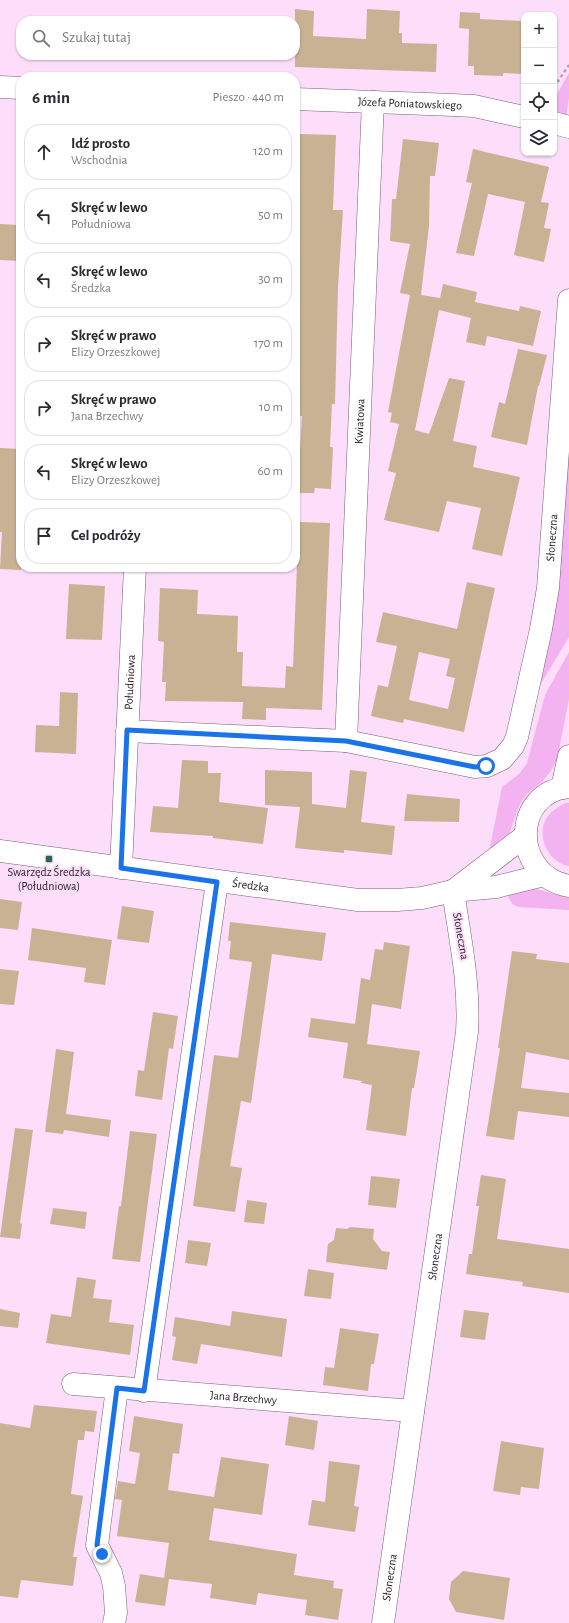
<!DOCTYPE html>
<html lang="pl">
<meta charset="utf-8">
<style>
:root{--surface:#fff;--page:#f7f7f7;--text:#2b2b33;--muted:#7c7c81;--line:#e1e1e2}
body{margin:0;font-family:"Alegreya Sans",sans-serif;background:var(--page);color:var(--text)}
.controls{position:absolute;right:12px;top:12px;display:grid;overflow:hidden;border-radius:8px;box-shadow:0 1px 3px #0004}
.controls button{width:36px;height:36px;display:grid;place-items:center;padding:0;border:0;border-bottom:1px solid var(--line);background:var(--surface);color:var(--text);font:20px sans-serif}
.stop{position:absolute;width:12px;height:12px;margin:-9px;border:3px solid #1a73e8;border-radius:50%;background:#fff}
.stop.end{background:#1a73e8;border-color:#fff;box-shadow:0 1px 4px #0008}
.list{margin:0;padding:0;list-style:none}
h2{display:flex;justify-content:space-between;align-items:center;height:52px;margin:0;padding:0 16px;font-size:17px}
h2 small{font-size:13px;font-weight:400;color:var(--muted)}
.list li{display:grid;grid-template-columns:26px 1fr auto;gap:12px;align-items:center;box-sizing:border-box;height:56px;margin:0 8px 8px;padding:0 8px;border:1px solid var(--line);border-radius:16px}
.list b{display:block;font-size:15px;white-space:nowrap}
.list p{margin:0;font-size:13px;white-space:nowrap;color:var(--muted)}
.list em{font-size:13px;font-style:normal;color:var(--muted)}
.icon{flex:none;width:22px;height:22px;fill:none;stroke:currentColor;stroke-width:2;stroke-linecap:round;stroke-linejoin:round}
.map{position:relative;flex:none;width:569px;height:1623px;overflow:hidden}
.search{position:absolute;background:var(--surface);box-shadow:0 1px 3px #0004;left:16px;top:16px;width:284px;height:44px;display:flex;align-items:center;gap:10px;box-sizing:border-box;padding:0 14px;border-radius:16px;color:var(--muted);font-size:15px}
.panel{position:absolute;background:var(--surface);box-shadow:0 1px 3px #0004;left:16px;top:72px;width:284px;height:500px;border-radius:16px}
.map>svg:first-child{display:block}
</style>
<div class="map">
<svg width="569" height="1623" viewBox="0 0 569 1623">
<rect width="100%" height="100%" fill="#fcdefa"/>
<path fill="#f3b2f0" d="M569,73V98L566,118L554,114V99Z
M569,369V637L536,692Z
M569,652V699L557,760L551,771L542,782L526,795L519,806L509,834L501,844L489,852L502,787L519,774L527,763L545,695Z
M565,803H569V866C549,863 536,837 546,819C551,811 557,808 565,803Z
M529,887L569,898V910L518,907L512,904L505,890Z"/>
<path fill="#c9b294" fill-rule="evenodd" d="M295,9L314,11L313,36L366,39L367,9L400,11L399,33H402V43L437,44L436,72L295,67Z
M460,12L480,13V19L522,21L521,44L524,45V74L503,73V76L474,75V66H468L469,29L459,28Z
M299,134L336,135L333,210H343L338,287L335,404H332L330,447H333L331,489L315,488L314,493H298V480H295V448L300,449L302,416L295,415V220H298Z
M403,139L439,143L435,176H430L429,226L421,295L440,298L443,284L477,292L475,302L519,311L520,306L541,311L533,346L487,336L485,346L466,342L471,318L439,310L415,430L429,434L449,378L465,381L453,441L477,446L473,467L520,477L502,556L472,549L481,508L447,501L439,532L384,520L396,473L388,471L399,424L390,422L392,413L388,412L410,295L400,293L410,244L390,241L392,199H396Z
M473,149L549,167L541,202L549,203L544,228L551,229L544,262L514,255L525,202L488,194L474,256L456,253L472,183L466,182Z
M0,224L19,225L21,261L0,260Z
M518,349L547,355L539,386H538L527,445L491,437L499,402L505,404Z
M0,448L21,449V570L0,569L2,532H0Z
M300,522L330,523L322,710L266,708V720L242,719L243,702L165,701L166,682H162L164,642L158,641L160,588L198,590L197,614L238,616L237,652H243L242,686L285,688L286,666L293,667L297,564H295V524H300Z
M467,582L495,588L464,732L404,719L403,723L371,716L378,685L388,687L397,646L376,642L383,612L457,629ZM419,652L450,659L446,676L455,678L448,709L409,700Z
M69,584L105,586L102,640L66,639Z
M60,692L78,693L76,754L35,752L36,725L59,726Z
M182,760L208,761V773H221L219,802L268,808L263,844L213,838V836L150,832L153,806L178,808Z
M265,770L312,772V804L346,808L350,770L367,772L361,822L395,826L392,855L344,850V853L295,848L300,807L265,805Z
M407,794L460,799L459,822L404,821Z
M0,899L22,902L18,930L0,928Z
M122,906L154,911L149,943L117,939Z
M230,922L326,933L322,961L272,954L251,1103L241,1101L230,1166L242,1168L235,1212L193,1206L214,1055L238,1058L252,962L229,959L231,941H228Z
M32,928L112,940L105,985L84,982L86,968L28,960Z
M384,942L410,946L401,1009L372,1004L367,1044L420,1051L414,1088H412L406,1136L366,1130L372,1085L361,1083L362,1081L343,1078L348,1043L308,1037L311,1018L355,1024L361,978L370,980L375,949L383,950Z
M512,951L537,954L536,959L569,963V1060L526,1052L521,1088L569,1093V1117L518,1111L514,1140L486,1136L500,1048H498Z
M0,969L19,971L14,1005L0,1004Z
M153,1012L178,1016L173,1049L169,1048L162,1100L135,1096L138,1070L144,1071Z
M56,1049L74,1052L66,1114L111,1120L109,1137L64,1130L63,1134L45,1132Z
M15,1128L33,1130L20,1223L22,1224L20,1239L0,1237Z
M130,1131L157,1134L140,1262L112,1259L119,1206H121Z
M481,1175L506,1179L497,1239L569,1249V1293L522,1286L523,1282L466,1274L469,1254H472L479,1206H476Z
M371,1176L400,1179L396,1208L368,1205Z
M247,1200L267,1203L264,1224L244,1222Z
M53,1208L87,1212L85,1229L50,1224Z
M350,1227L374,1229L373,1239L382,1251L390,1252L387,1270L326,1262L328,1244L334,1240L336,1228L347,1229Z
M188,1240L211,1243L207,1266L185,1263Z
M308,1269L334,1273L331,1299L304,1296Z
M77,1277L96,1280L93,1298L112,1300L109,1322L134,1325L130,1355L46,1343L51,1314L71,1317Z
M0,1309L20,1313L18,1328L0,1326Z
M464,1310L489,1313L485,1340L460,1337Z
M232,1311L287,1319L282,1357L201,1344L197,1364L172,1360L176,1337L172,1336L175,1317L230,1326Z
M340,1328L379,1334L374,1364H371L368,1391L323,1385L325,1367L334,1368Z
M34,1405L97,1411L94,1432L85,1431L84,1440H78L71,1494L83,1496L73,1557H77L73,1586L21,1580L18,1598L0,1596V1423L30,1428Z
M134,1416L183,1424L179,1454L173,1453L168,1490L214,1497L221,1457L269,1464L262,1515L214,1508L209,1540L297,1554L294,1575L334,1581L333,1588L343,1589L338,1620L305,1615L307,1600L258,1593L256,1605L210,1598L212,1584L169,1579L165,1606L135,1602L140,1574L164,1578L169,1543L117,1536L122,1500L115,1499L118,1481L135,1484L140,1453L129,1451Z
M289,1416L318,1421L314,1450L285,1445Z
M501,1441L544,1448L539,1489L521,1487L520,1495L493,1491Z
M329,1461L360,1465L354,1506L359,1507L355,1532L308,1525L312,1500L325,1502Z
M463,1571L510,1578L504,1620L456,1612L449,1599L451,1582Z"/>
<g fill="none" stroke-linecap="round" stroke-linejoin="round">
<defs>
<g id="minor">
<path d="M0,87L21,88"/>
<path id="s1" d="M295,99L453,105L474,106L524,117"/>
<path d="M554,123L569,127"/>
<path id="s2" d="M127,731L346,741L475,767L487,766L502,759L513,746L517,737L541,629L548,588L569,300"/>
<path id="s3" d="M346,741L373,102"/>
<path d="M569,787C511,792 512,876 569,886"/>
<path d="M562,788L569,756"/>
<path id="s4" d="M0,851L358,900H397L422,898L453,891L496,887L544,875"/>
<path id="s5" d="M121,868L135,567"/>
<path d="M453,891L525,836"/>
<path id="s6" d="M73,1384L413,1411"/>
<path d="M144,1391L217,882"/>
<path d="M114,1623L116,1613L114,1586L111,1573L97,1545L117,1388"/>
<path id="s7" d="M383,1623L467,1032C470,984 460,939 453,891"/>
</g>
</defs>
<use href="#minor" stroke="#785e76" stroke-width="23"/>
<path stroke="#b59db3" stroke-width="2.5" stroke-dasharray="3 3" stroke-linecap="butt" d="M554,87L569,65"/>
<use href="#minor" stroke="#fff" stroke-width="22"/>
</g>
<g fill="none" stroke-linecap="round" stroke-linejoin="round">
<path stroke="#1a73e8" stroke-width="5" d="M102,1554L97,1545L117,1388L144,1391L217,882L121,868L127,730L346,741L475,767L486,766"/>
</g>
<rect fill="#266756" stroke="#fcdefa" stroke-width="1.5" x="45" y="855" width="8" height="8" rx="2"/>
<g text-anchor="middle" dominant-baseline="central" stroke-width="4" stroke-linejoin="round" paint-order="stroke">
<g font-size="12" fill="#2b202a" stroke="#fcdefa">
<text stroke="none"><textPath href="#s1" startOffset="115">Józefa Poniatowskiego</textPath></text>
<text stroke="none"><textPath href="#s3" startOffset="320">Kwiatowa</textPath></text>
<text stroke="none"><textPath href="#s2" startOffset="609">Słoneczna</textPath></text>
<text stroke="none"><textPath href="#s5" startOffset="186">Południowa</textPath></text>
<text stroke="none"><textPath href="#s4" startOffset="253">Średzka</textPath></text>
<text transform="translate(461 936) rotate(80)">Słoneczna</text>
<text stroke="none"><textPath href="#s7" startOffset="370">Słoneczna</textPath></text>
<text stroke="none"><textPath href="#s6" startOffset="171">Jana Brzechwy</textPath></text>
<text stroke="none"><textPath href="#s7" startOffset="46">Słoneczna</textPath></text>
</g>
<g font-size="12" fill="#2b202a" stroke="#fcdefa">
<text x="49" y="872">Swarzędz Średzka<tspan x="49" dy="14">(Południowa)</tspan></text>
</g>
</g>
</svg>
<div class="controls">
<button>+</button>
<button>−</button>
<button><svg class="icon" aria-label="locate" viewBox="0 0 24 24"><circle cx="12" cy="12" r="6"/><path d="M12 2v4M12 18v4M2 12h4M18 12h4"/></svg></button>
<button><svg class="icon" aria-label="layers" viewBox="0 0 24 24"><path d="M12 4l9 5-9 5-9-5zM3 14l9 5 9-5"/></svg></button>
</div>
<div class="stop" style="left:486px;top:766px"></div>
<div class="stop end" style="left:102px;top:1554px"></div>
<div class="search"><svg class="icon" aria-label="search" viewBox="0 0 24 24"><circle cx="10" cy="10" r="6"/><path d="M15 15l6 6"/></svg>Szukaj tutaj</div>
<section class="panel">
<h2>6 min<small>Pieszo · 440 m</small></h2>
<ul class="list">
<li><svg class="icon" aria-label="ahead" viewBox="0 0 24 24"><path d="M12 20V5M6 11l6-6 6 6"/></svg><div><b>Idź prosto</b><p>Wschodnia</p></div><em>120 m</em></li>
<li><svg class="icon" aria-label="left" viewBox="0 0 24 24"><path d="M17 20v-9H6M10 6l-5 5 5 5"/></svg><div><b>Skręć w lewo</b><p>Południowa</p></div><em>50 m</em></li>
<li><svg class="icon" aria-label="left" viewBox="0 0 24 24"><path d="M17 20v-9H6M10 6l-5 5 5 5"/></svg><div><b>Skręć w lewo</b><p>Średzka</p></div><em>30 m</em></li>
<li><svg class="icon" aria-label="right" viewBox="0 0 24 24"><path d="M7 20v-9h11M14 6l5 5-5 5"/></svg><div><b>Skręć w prawo</b><p>Elizy Orzeszkowej</p></div><em>170 m</em></li>
<li><svg class="icon" aria-label="right" viewBox="0 0 24 24"><path d="M7 20v-9h11M14 6l5 5-5 5"/></svg><div><b>Skręć w prawo</b><p>Jana Brzechwy</p></div><em>10 m</em></li>
<li><svg class="icon" aria-label="left" viewBox="0 0 24 24"><path d="M17 20v-9H6M10 6l-5 5 5 5"/></svg><div><b>Skręć w lewo</b><p>Elizy Orzeszkowej</p></div><em>60 m</em></li>
<li><svg class="icon" aria-label="arrive" viewBox="0 0 24 24"><path d="M6 21V4h12l-3 4 3 4H6"/></svg><div><b>Cel podróży</b></div></li>
</ul>
</section>
</div>
